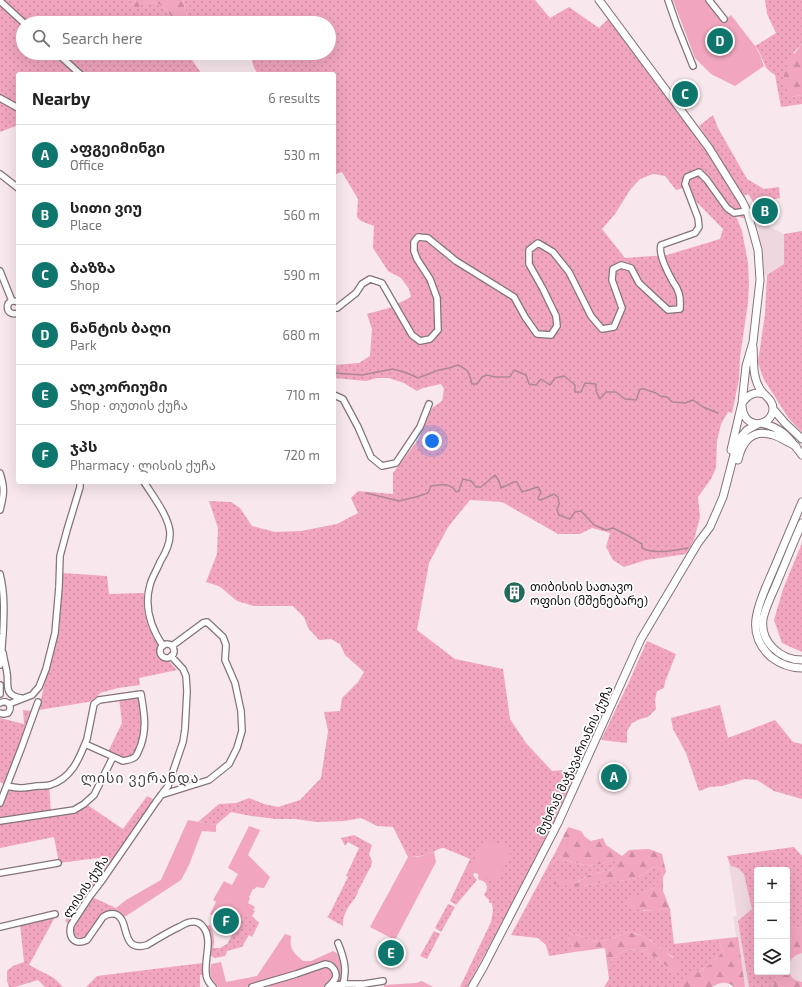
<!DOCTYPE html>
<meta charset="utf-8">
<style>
:root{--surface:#fff;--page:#f2f2f2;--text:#222;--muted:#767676;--line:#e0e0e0;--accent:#0f766e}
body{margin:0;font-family:"Exo 2","Noto Sans Georgian",sans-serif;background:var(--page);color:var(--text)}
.controls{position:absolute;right:12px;bottom:12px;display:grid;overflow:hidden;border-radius:4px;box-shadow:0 4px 16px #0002}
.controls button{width:36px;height:36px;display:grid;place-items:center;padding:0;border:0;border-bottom:1px solid var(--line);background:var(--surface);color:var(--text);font:20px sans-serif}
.you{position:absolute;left:432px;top:441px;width:14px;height:14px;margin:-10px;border:3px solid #fff;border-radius:50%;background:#1a73e8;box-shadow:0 0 0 6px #1a73e833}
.badge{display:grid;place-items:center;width:26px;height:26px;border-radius:50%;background:var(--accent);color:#fff;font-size:13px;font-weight:700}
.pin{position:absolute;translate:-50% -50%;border:2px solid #fff;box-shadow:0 1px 4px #0006}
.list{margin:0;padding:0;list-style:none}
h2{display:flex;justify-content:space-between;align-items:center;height:52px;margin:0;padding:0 16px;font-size:17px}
h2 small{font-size:13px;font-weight:400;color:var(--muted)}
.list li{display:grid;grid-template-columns:26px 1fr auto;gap:12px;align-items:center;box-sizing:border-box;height:60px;padding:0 16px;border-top:1px solid var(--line)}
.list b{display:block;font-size:15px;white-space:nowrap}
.list p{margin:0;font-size:13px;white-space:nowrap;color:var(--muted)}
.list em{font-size:13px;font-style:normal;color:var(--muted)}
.icon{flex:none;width:22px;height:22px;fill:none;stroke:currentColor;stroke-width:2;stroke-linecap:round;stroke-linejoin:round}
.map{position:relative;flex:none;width:802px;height:987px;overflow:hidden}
.search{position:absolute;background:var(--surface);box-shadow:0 4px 16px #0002;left:16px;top:16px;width:320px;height:44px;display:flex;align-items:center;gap:10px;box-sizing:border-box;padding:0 14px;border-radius:22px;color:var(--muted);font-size:15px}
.panel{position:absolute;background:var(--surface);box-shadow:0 4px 16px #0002;left:16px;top:72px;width:320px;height:412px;border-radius:4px}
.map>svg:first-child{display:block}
</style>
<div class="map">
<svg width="802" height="987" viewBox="0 0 802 987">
<defs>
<pattern id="grass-dots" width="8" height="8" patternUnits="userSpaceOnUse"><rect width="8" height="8" fill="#f1a5bf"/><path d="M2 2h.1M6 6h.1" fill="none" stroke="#ce8da3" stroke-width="1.8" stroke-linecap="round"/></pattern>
<pattern id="forest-firs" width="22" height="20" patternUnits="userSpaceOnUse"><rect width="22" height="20" fill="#f1a5bf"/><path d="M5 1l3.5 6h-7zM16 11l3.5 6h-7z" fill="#ce8da3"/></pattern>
</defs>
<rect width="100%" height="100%" fill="#f8e7ec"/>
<path fill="#efd7df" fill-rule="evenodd" d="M766,225L784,234V264L763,277L761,250L757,226Z
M737,857L802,859V987H745L733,917L737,916L728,859ZM757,870H787V972H757Z"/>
<path fill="url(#grass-dots)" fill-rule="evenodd" d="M0,0H136L133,3L132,10C137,6 143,2 150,2C161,2 171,13 173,23H23V53H202L192,60L202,74H18V125L0,132Z
M183,0H535L550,18L569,7L599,28L609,18L701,137L750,220L736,216L742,231L748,263L749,284L748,303L740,357L739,379L732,413L728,412L721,424L717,441L716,468L711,479L698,497L700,517L694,540L686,554L646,560L624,567L613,560L606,547L610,533L592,528L580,534H558L502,502L470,500L448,527L429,563L417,630L455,659L503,669L510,719L526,743L552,771L577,769L564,803L537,858L467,987H460L491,922L493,910L492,903H489V900L484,895C489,889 488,881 479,880L478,877L479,873L475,871L473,875L477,880L456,905L450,901L470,859L444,848C438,848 436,851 431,853C422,856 417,857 408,857L393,827L377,826L361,818L344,821L317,822L295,819H276L251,816L231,812L216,825L198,822L219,804L236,803L249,798L264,804L278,807L300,800L321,778L328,731L324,712L340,711L342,698L358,682L364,672L345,655L340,644L331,639L319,640L308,628L304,617L293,606H254L237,601L219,586L206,582L217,554L218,528L209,501L231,502L240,508L252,526L275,532L301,531L337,524L358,513L351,498L358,491L393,494V473L418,440L432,408L442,401L444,389L441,384L423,388L417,391L404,383L389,378H377L366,381L334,378V365L359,363L370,356L372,329L367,314L389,308L411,297L409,289L401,278L388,271L373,248L374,226L361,221L357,217L358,199L342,172L334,175V74H258L254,68L250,53H329V23H189ZM653,174L665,176L676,190L683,188L723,229L720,239L667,255L625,258L602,229L615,214L630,190L640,179Z
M765,0H802V44L794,52L791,97L802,95V104L781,107L775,75C763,68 766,65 760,54C759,51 757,49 755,46L776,33L767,14Z
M713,115L718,128L747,179L764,189L779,187L780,198L754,203L748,194L743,196L699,126Z
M802,231V432L789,419L763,378L758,362L765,314L767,275L784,264V234Z
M802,543V652L782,643L774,620L783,589Z
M62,573L107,576L109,594L144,593L148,619L158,645L157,651L161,659L168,660L177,670L139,678L140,685L118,688L100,693L94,701L39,710L47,670L59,632Z
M647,641L676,654L665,682L664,688L657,691L655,700L656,709L648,717L640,719L632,723L627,731V743L601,740L629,682Z
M141,694L145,722L139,751L129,760L107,754L122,723L119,698Z
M720,705L728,738L775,720L793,742L802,744V799L774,791L757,780L745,779L722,786L710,787L699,791L686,753L673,729L671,718Z
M23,710L32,711L7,786L49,785L51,813L0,821V803L7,786L0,782V718L24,724Z
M147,796L154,800C126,841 96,882 69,923L65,921L90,880L106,857L59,863L54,837L0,848V823L74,811L86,804L123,829Z
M354,835L372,845L369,854L372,861L371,866L358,891C357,896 355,898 352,902C347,908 342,918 343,926L327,917L329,915L348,877L346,876L359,848L348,842L345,846L341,838Z
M794,847L802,856V928L787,926V870H757V904L754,912L757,927V972H778L773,987H749L738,921L752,909L744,874L738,868L731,866L727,856Z
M556,851L562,859L588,866L602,864L612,860L618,863L610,870L589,875L575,883L566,885L577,887L612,881H620L637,878L656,866L661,869L663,877L653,888L643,893V911L670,909L674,944L718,939L723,951L714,962L699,971L687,976L674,987H604L609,979L607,964C612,960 617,955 622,952C639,943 661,961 673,972V957L665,952L652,941L638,934L627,932L617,937L602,941L589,942L583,937L567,933L574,952L549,956L546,945L538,938L511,935Z
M92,897L116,908L120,914C117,913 113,912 110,912C100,911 92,929 87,936L84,938L77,937L74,934L73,927Z
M448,904L455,907L441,932L435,928Z
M244,916H252L259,923L252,937L249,935L242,947L227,951L225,956L215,958L209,955L210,940L207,926L210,925C214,933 215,940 213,948H220L227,944L236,928H237Z
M55,917L29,965L54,978L63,987H45L38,980L15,987H9L7,981V971L13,966L24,962L20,924Z
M434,931L440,934L427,959L420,956Z
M203,963L204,975H200V987H86L97,976Z"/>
<path fill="url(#forest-firs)" d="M136,0H183L189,23H173C171,13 162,3 151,2C148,2 144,4 141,4L136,10H131L133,3Z
M802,44V95L791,97C789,93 786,89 785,85C780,70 793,55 802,44Z
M568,827L581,831L585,837L591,841L603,838L606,845L622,856L629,850L649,849L662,854L666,872L663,877V891L670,909C655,910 639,913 625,905L626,901L653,888L663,877L661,869L656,866L637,878L620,881H612L577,887L554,884L551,880L561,877L576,883L589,875L610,870L617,863L612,860L602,864L588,866L562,859L556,851Z
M787,926L802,928V953C784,957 784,979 802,982V987H773L778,972H787Z
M627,932C645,935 651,940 664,951C670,956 676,960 682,965L680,970L673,972C661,961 639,943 622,952C617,955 612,960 607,964L605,948L574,952L567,933L583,937L589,942L602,941L617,937Z
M738,937L745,987H734C727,981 720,982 712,987H674L687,975L699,971L714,962L723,951L718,939Z"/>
<path fill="#f1a5bf" d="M673,0H707L724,21L731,15L755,46L760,55L764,66L735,86L711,74L695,58Z
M188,820L216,825V832L202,831L189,865L181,880L126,916L123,917L116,908L126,900L161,880Z
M249,826L260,830L248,855L270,877L264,888L256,887L255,889H253L249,897L250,898L248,903L255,907L253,910L255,911L252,916H250L249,918L244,916L237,928L210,914L216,902L213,900L224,881L232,885L238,874L228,868Z
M488,841L507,846L509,850L510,855L496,883L469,870L481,846Z
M434,852L436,862L395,940L370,927L408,857H418Z
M285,934L291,936C289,950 294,953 303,961H311L333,951C347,958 344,970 340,982L335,983L339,974L337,967L330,962L324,961L300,970L246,987H218C211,978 209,976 211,964L221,962L226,982L257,976Z
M322,968H329L332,972L333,977L331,980L323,987H267Z
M422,981L433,987H384V985L416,983Z"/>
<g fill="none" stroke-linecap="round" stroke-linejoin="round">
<path stroke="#b08895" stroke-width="1.5" d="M334,373L362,375L393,369L407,373L418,378L439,370L449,368L458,365C469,370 469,372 472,384H477L482,377L487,375L495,377H510L514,370L526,375L529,384L536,385L541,379L550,385L555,378L564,376L575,385V392H581L585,383L596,384V391L600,399L606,392H616L625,399L636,400L640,389H644L656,393L660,396L667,397L672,402L685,403L693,400L703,407L718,413
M366,493L399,501L416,497L428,493L431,486C440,485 451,482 456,492L459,491L461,484L463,479L471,481L476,487H481L495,475L499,481L501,488L514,482H517L522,492L538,487L541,492L538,498L539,500C545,499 549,496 554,494L558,497L559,504L557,510L559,515L570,519L575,512L581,511L594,525L606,530L613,528L627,535L642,544V548C655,555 674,550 688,548"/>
<defs>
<path id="street" d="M668,0L677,26L693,66
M709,0L724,19
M0,1L24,23
M57,53L80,74
M0,98L18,108
M0,174L18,188
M0,271L12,301
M18,302C4,296 4,318 18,313
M334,308H337L356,293L362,284L370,279L382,283L412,335L420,341L430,339L438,330L437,298L430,279L417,259L414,251V242L418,237L428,238L456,261L514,297L525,317L537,334L551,335L557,326L556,316L543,289L529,264V250L538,243L553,252L569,272L591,316L602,329L614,327L622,308L612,280L613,269L621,265L631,268L639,283L668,310L680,309C680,303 681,297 678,291C677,287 674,284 672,280C667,271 658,254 661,245L695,233L699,227L698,218L685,184L687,177L699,172L707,180L727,208L734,213L747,211
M334,395L343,399L358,427L371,457L382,466L396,463L420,427L429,404
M0,473C5,488 4,495 0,510
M144,482C153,496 170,518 170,534C170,544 165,554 160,562C157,570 152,577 150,585C144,606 151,628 163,646
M0,574C5,594 4,614 3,634C2,644 2,655 0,665
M160 651a7 7 0 1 1 14 0a7 7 0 1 1-14 0Z
M3,653C4,660 6,666 7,673C9,685 3,695 21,698
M171,656L183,669L186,676L187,691L185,729L183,742L168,786L156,802L103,879L90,896L71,925C68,937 74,946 87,940L103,917C107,914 110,913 115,914C131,919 119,953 147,945C157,939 168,932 179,927C183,925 187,922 191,922C202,920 208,932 208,942C208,953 205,963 206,973C206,979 209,983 213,987
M0,685V694
M0,703C8,699 13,707 8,713L3,714L0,713
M9,704L32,695L39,687L46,669L55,633L59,587L60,556L67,530L80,487V482
M7,786C19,789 25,788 37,786C41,786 46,786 50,785C72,778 79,759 87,739L94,704L99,700L141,694C144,713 147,727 141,745C139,749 138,754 135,757C131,760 127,760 123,761L85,744
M161,795L209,780L229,764L237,748L242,731L241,711L235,683L225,660L226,645L223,637L207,622L203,623L172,646
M0,803L21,749L38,702
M0,821L74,810L84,804L94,795L113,757
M0,873L58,863
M0,927L55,914
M338,943C344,958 348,971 342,987
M358,985L383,981
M329,986L343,984H360
M252,987L296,974L325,964C332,964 338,972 335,979C333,982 330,985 328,987"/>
<path id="secondary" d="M599,0L709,148L742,201L747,211L752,228L758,250L760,280L753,342L746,366L742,403L731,450
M753,347C754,361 752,376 760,389C764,396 773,399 773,409C772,428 741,431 742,403C748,395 754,391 764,394
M773,409L785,423L802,439
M761,423C783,428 789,438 802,455
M738,460C742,442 752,428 773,435C781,437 788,443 796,446
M802,502C792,526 782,549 772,573C766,587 758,603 756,619C754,634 760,647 771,657C780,664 791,668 802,668
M802,523C793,543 785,564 776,585C772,594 765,609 763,619C760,642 780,660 802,660
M472,987L484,966L558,823L641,639L698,543L710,527L723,497L735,451L740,438L747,430L758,424"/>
</defs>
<use href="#street" stroke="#837479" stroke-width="8"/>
<use href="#secondary" stroke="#837479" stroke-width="9"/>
<use href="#street" stroke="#fff" stroke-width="5.5"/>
<use href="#secondary" stroke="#fff" stroke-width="7"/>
</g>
<defs>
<symbol id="building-disc" viewBox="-11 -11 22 22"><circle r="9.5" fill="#24685a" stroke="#fff"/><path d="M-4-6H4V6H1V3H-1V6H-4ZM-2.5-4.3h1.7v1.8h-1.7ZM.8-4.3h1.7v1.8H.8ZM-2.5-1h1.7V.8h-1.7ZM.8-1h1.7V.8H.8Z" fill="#fff"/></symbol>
</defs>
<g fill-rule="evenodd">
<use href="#building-disc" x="502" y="580" width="25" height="25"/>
</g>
<g text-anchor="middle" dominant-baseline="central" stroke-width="3.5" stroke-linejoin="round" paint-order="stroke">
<g font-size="12" fill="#100b0c" stroke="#fff" text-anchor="start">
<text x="530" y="586">თიბისის სათავო<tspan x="530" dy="14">ოფისი (მშენებარე)</tspan></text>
</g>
<g font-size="12" fill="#100b0c" stroke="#fff">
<text transform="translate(574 760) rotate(-65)">მუხრან მაჭავარიანის ქუჩა</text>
<text transform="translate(85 886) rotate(-56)">ლისის ქუჩა</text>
</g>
<g font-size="14" letter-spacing="1" fill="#4a3e42" stroke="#fff">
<text x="140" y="777">ლისი ვერანდა</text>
</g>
</g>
</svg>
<div class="controls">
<button>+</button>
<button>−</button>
<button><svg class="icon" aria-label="layers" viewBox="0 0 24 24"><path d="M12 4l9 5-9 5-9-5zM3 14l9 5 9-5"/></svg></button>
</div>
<div class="you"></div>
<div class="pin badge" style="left:614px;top:777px">A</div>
<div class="pin badge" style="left:765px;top:211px">B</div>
<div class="pin badge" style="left:685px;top:94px">C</div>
<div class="pin badge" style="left:720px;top:41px">D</div>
<div class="pin badge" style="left:391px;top:953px">E</div>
<div class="pin badge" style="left:226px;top:921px">F</div>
<div class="search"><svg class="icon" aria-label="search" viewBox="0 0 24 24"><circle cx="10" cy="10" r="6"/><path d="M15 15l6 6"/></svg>Search here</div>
<section class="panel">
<h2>Nearby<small>6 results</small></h2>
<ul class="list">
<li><span class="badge">A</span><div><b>აფგეიმინგი</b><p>Office</p></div><em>530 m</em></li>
<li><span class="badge">B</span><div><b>სითი ვიუ</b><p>Place</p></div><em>560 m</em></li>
<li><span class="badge">C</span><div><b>ბაზზა</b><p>Shop</p></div><em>590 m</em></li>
<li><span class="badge">D</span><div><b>ნანტის ბაღი</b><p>Park</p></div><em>680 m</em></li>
<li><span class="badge">E</span><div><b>ალკორიუმი</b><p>Shop · თუთის ქუჩა</p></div><em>710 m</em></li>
<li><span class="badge">F</span><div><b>ჯპს</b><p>Pharmacy · ლისის ქუჩა</p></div><em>720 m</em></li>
</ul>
</section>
</div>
